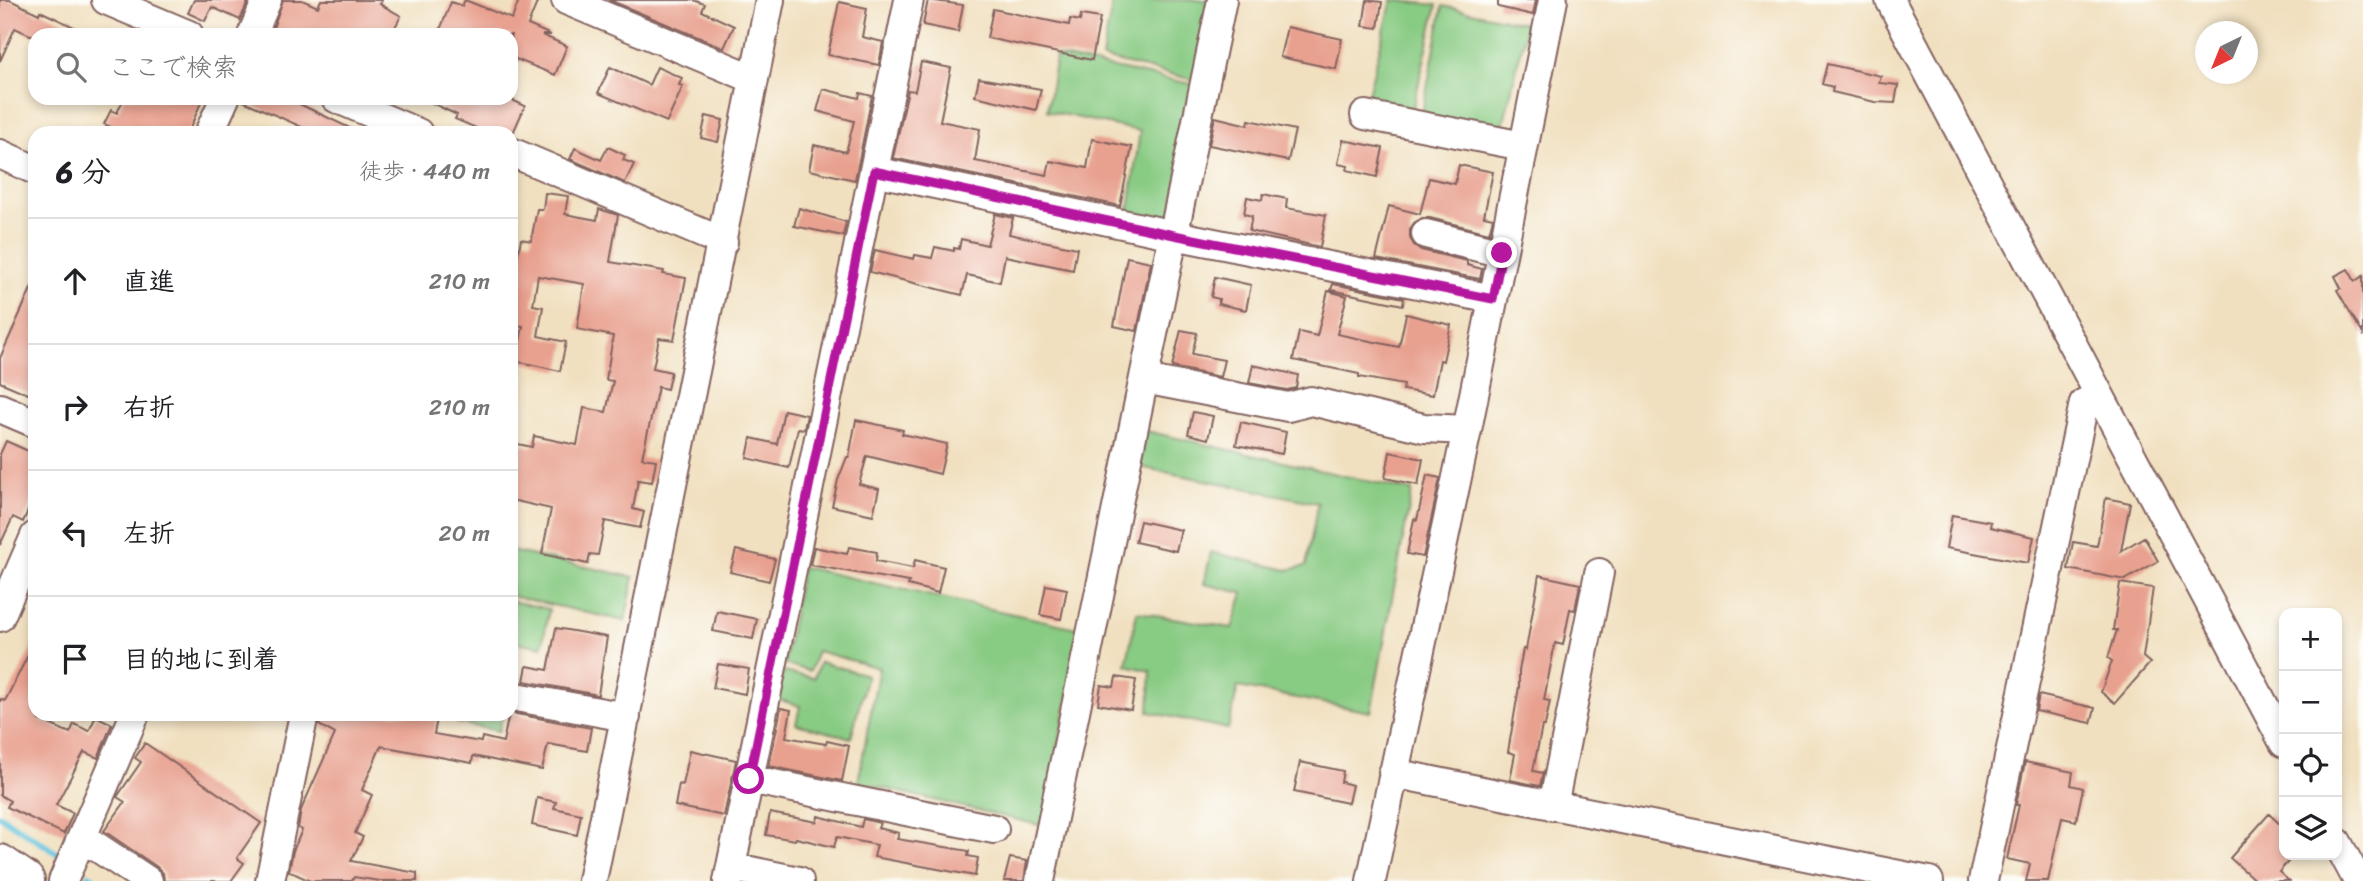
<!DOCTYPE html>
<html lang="ja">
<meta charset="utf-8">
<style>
:root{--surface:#fff;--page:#f2f2f2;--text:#202124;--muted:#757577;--line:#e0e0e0}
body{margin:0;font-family:Sriracha,"Klee One",sans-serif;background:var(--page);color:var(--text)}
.controls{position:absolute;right:21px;bottom:21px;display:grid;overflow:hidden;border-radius:14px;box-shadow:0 4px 10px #0003}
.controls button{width:63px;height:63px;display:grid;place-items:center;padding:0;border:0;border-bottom:2px solid var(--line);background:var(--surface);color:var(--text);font:35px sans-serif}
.compass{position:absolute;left:2195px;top:21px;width:63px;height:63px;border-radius:50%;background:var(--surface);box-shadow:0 4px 10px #0003;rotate:223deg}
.stop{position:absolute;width:21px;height:21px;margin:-16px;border:5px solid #b5179e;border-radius:50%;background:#fff}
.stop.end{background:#b5179e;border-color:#fff;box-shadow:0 2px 7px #0008}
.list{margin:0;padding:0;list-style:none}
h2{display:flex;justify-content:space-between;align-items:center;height:91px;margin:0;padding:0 28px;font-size:30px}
h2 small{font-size:23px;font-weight:400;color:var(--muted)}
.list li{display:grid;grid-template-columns:46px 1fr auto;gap:21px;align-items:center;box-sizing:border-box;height:126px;padding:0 28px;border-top:2px solid var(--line)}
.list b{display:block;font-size:26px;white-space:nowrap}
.list em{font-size:23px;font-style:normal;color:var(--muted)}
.icon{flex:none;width:38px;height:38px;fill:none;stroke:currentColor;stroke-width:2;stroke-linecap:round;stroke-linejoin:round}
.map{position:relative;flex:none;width:2363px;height:881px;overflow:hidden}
.search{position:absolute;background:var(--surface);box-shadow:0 4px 10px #0003;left:28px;top:28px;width:490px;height:77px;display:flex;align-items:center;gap:18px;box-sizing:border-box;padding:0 24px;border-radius:21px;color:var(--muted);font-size:26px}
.panel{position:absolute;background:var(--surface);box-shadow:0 4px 10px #0003;left:28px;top:126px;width:490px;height:595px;border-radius:21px}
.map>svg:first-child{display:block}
</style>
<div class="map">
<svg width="2363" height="881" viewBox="0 0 2363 881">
<rect width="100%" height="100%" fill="#fdfcf7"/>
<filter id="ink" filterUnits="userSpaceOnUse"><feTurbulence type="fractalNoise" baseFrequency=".0143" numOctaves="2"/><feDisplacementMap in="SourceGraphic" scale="14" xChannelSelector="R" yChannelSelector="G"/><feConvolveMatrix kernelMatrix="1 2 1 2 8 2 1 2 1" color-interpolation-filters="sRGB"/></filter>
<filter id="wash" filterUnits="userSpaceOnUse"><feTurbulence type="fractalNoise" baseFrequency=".00686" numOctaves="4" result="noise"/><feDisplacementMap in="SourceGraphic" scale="28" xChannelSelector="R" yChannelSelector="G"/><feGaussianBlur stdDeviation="1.57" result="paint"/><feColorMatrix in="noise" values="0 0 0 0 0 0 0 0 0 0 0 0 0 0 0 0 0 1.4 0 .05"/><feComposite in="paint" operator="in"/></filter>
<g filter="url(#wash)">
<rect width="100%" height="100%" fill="#f1e0c0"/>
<path fill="#88cb83" stroke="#697557" stroke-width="2" d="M1113,0H1213L1195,80L1102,58Z
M1392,0L1437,5L1412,112L1367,98Z
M1443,6L1527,24L1501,134L1422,114Z
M1056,56L1196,85L1169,224L1128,216L1140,131L1047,111Z
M1146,431L1412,491L1371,712L1238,687L1228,729L1149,712L1151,671L1126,665L1137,612L1232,628L1243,593L1204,584L1211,552L1287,570L1306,566L1318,503L1140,467Z
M511,551L634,577L625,621L511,596Z
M802,567L1081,629L1043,826L858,782L879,668L817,651L810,671L784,664Z
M511,601L549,609L542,647L511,641Z
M820,662L867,675L851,738L796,724L800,706L777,699L783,672L814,678Z
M459,714H502L499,731L457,723Z"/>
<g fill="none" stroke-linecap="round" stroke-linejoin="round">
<path stroke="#60c4de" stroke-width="6" d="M0,816L58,854
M89,875L98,881"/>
</g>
<g id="blocks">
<path fill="#e8a08f" d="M0,0H10L39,14L40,11L91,35H30L15,28L0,61Z
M194,0H249L240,20L212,7L205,21L188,13Z
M283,0H302L318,7L321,0H382L380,4L401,16L391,35H274L271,34Z
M465,0L512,19L519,0H538L528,25L551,35H542L567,46L555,75L516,59L513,67H511V35H438L451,2L462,6Z
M609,0H693L705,4L702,11L734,26L724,48Z
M928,0L963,5L958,32L923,25Z
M1367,0L1382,2L1378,28L1363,26Z
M1498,0H1536L1533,15L1498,7Z
M839,2L867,8L862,37L883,42L879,65L828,55Z
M993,9L1069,25L1070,19L1080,21L1081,15L1100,18L1092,60L987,38Z
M1287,27L1342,39L1336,69L1280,57Z
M921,62L951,68L940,121L980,129L975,161L1047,175L1050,161L1087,168L1092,139L1132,147L1120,206L893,158L908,90L915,91Z
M1827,64L1881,76L1879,83L1898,85L1895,103L1875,102L1832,92L1833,87L1822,84Z
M610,67L649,85L657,67L682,78L679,85L683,86L667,122L598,93Z
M979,78L1041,89L1036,110L975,96Z
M823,89L859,98L860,93L872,96L855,180L809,170L814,145L846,152L854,121L817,111Z
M124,98H203L188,133H123L104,124L111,110L117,113Z
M241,98H287L360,133H311L301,129L302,127L241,100Z
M422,98H508L525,106L513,133H488L455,119L457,115Z
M706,116L723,120L718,142L701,138Z
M1215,117L1248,125L1249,120L1295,130L1288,161L1209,145Z
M1343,140L1383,148L1377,177L1347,170L1348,166L1338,164Z
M608,147L625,155L623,160L634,164L625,183L570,159L575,148L601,160Z
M1459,165L1493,172L1484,216L1493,218L1489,233L1430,218H1422L1414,223L1410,229V238L1414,245L1421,250L1467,261V265L1482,269L1480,279L1376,259L1389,206L1420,214L1429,178L1455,184Z
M545,193L568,196L565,214L597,220L599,209L618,215L610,262L664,271L663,274L686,278L674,340L659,338L653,368L671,372L667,389L658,387L642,458L656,460L652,482L638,480L633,509L644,512L640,528L605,521L598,555L590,554L588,564L542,554L551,509L511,500L513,443L532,447L534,436L577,445L584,408L606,412L613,381L606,380L613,336L577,329L584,284L538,276L533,305L543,307L538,336L566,342L560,371L516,361L523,326L511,325V258L517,259L521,239L531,241L537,209H543Z
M1263,194L1287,199L1286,208L1326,215L1320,247L1249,231L1252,216L1244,214L1247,197L1262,200Z
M799,208L846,222L843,236L794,226Z
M995,214L1013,218L1009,234L1077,248L1073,270L1005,256L1000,282L967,275L962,295L870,272L875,250L914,259L915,255L932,258L935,247L954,251V248L959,249L961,239L987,245Z
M1127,257L1151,262L1137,331L1114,326Z
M2348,269L2355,281L2363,276V334L2337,290L2341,288L2335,276Z
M1215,277L1251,285L1246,310L1218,304L1219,299L1211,297Z
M35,280V397L0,382V358Z
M1333,284L1404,298L1403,305L1331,290Z
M1328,291L1347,296L1337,334L1399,347L1406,314L1451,325L1443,361L1440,360L1433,395L1403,390L1404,385L1359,377V374L1293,360L1299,332L1317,336Z
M1181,330L1197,333L1192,354L1224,360L1220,377L1172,367Z
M1253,365L1298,375L1296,388L1287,390L1249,383Z
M784,410L807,415L804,429L798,428L789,468L747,458L751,438L777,444Z
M1193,412L1213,416L1208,439L1188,434Z
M856,420L903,430L902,434L947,444L940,474L867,456L859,484L879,489L873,515L832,506L838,480L847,457H849Z
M1241,422L1286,432L1282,454L1236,445Z
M6,441L35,454V495L23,522L13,517L0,545V454Z
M1390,452L1423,459L1418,485L1385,478Z
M1427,475L1440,478L1423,557L1407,554L1414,519L1417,520Z
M2106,498L2130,503L2121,551L2144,537L2158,561L2125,580L2068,569L2073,542L2097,546Z
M1952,515L1991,522L1990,527L2034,537L2028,563L1946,548Z
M1140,521L1181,530L1176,551L1135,542Z
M814,547L847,554L849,547L877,552L876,561L913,568L915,560L944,567L938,593L908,585L909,582L810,565Z
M736,550L775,559L769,581L730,572Z
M1539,575L1580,584L1575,610L1570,609L1563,645L1555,643L1544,700L1550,701L1545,726H1542L1533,771L1543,773L1540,786L1510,780L1515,754L1508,752L1519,687V671L1523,649L1526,650Z
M2120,583L2153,588L2143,657L2150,663L2115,703L2101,692L2112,661L2108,658L2117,630H2113Z
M1046,585L1067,589L1061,619L1040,615Z
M717,611L757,619L753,639L713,631Z
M556,628L607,637L598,695L524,681L527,666L548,670Z
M35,641V714H41L39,720L70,733L74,724L89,731L96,716L112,724L98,758L84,752L56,805L73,813L64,834L7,807L10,801L0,795V699L5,701Z
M718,664L749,669L745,694L713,688Z
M1116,677L1136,680L1131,710L1098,704L1101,685L1114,687Z
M2039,695L2095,708L2091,723L2036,711Z
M781,708L791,710L786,737L826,744L827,741L849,746L842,781L769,766Z
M511,713L591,728L587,751L548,744L542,770L473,756L472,763L381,746L362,790L372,795L355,833L363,837L351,861L417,873V881H380L354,877L352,881H310L289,871L293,851L302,830L298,828L301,810L335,734L319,725L323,714H438L434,734L481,742L482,737L503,742L509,714Z
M145,743L261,823L237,858L244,863L231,881H164L163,873L157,867L104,831L125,802L117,797L141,762L135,758Z
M690,750L736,760L724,816L675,806L679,784L683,785Z
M1300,762L1343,771L1341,782L1352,785L1348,803L1294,792Z
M2025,762L2073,772L2071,785L2083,788L2076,821L2062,818L2048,881H2026L2030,864L2007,859L2019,805H2016Z
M537,798L556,802L554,808L581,814L577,835L532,825Z
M770,813L817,822L818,816L861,827L863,819L880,823L878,828L899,833L897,839L969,851L968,856L978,858L975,876L874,857L877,845L837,837L834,847L796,838L795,840L766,835Z
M2269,814L2284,828V855H2294L2279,872L2289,881H2256L2230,858Z
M1010,858L1027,861L1024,881H1004Z"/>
</g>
</g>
<g filter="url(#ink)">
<use href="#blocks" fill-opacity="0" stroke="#84635f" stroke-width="2"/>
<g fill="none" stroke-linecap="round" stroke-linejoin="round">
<defs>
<path id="minor" d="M106,0L189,35
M566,0L754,79
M1890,0L2284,743
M252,35L267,0
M336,98L418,133
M1365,115L1523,146
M209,133L225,98
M511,152L723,242
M0,154L35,170
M874,171L1174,235L1493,299
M1426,234L1502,253
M1144,379L1288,407L1311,401L1424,428L1467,430
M0,408L35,423
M0,617L35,536
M511,696L626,717
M1393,773L1929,881
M749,779L994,829
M1553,806L1599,573
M82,837L148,881
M2337,842L2358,881
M731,867L799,881
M63,881L135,714
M270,881L304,714
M592,881L770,0
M728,881L909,0
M1040,881L1222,0
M1371,881L1467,430L1553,0
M1983,881L2084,403L2100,396"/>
<path id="highway" d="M0,864L25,881"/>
</defs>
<use href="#minor" stroke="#84635f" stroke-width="32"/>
<use href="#highway" stroke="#84635f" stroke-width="42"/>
<use href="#minor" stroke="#fff" stroke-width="28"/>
<use href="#highway" stroke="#fff" stroke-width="38"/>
</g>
</g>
<g fill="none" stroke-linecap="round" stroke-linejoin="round" filter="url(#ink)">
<path stroke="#b5179e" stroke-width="9" d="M749,779L874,171L1174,235L1493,299L1502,253"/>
</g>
</svg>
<div class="controls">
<button>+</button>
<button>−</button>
<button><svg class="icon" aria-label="locate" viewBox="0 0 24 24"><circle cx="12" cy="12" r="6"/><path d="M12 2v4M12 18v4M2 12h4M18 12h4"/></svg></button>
<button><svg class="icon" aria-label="layers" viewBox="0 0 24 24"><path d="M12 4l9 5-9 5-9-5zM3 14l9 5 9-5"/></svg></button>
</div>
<svg class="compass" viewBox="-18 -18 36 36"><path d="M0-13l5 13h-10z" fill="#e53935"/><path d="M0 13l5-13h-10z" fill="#757577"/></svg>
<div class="stop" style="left:749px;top:779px"></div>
<div class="stop end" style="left:1502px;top:253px"></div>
<div class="search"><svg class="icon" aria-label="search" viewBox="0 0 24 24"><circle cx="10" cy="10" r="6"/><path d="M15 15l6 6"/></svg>ここで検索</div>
<section class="panel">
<h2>6 分<small>徒歩 · 440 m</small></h2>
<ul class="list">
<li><svg class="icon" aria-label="ahead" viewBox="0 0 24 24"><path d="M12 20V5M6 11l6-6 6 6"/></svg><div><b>直進</b></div><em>210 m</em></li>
<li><svg class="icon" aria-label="right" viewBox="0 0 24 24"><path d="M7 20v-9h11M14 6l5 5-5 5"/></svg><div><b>右折</b></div><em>210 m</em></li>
<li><svg class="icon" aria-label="left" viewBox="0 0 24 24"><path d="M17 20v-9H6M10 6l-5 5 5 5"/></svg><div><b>左折</b></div><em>20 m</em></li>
<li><svg class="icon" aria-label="arrive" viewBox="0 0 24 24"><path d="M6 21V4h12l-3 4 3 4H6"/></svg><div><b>目的地に到着</b></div></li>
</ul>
</section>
</div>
